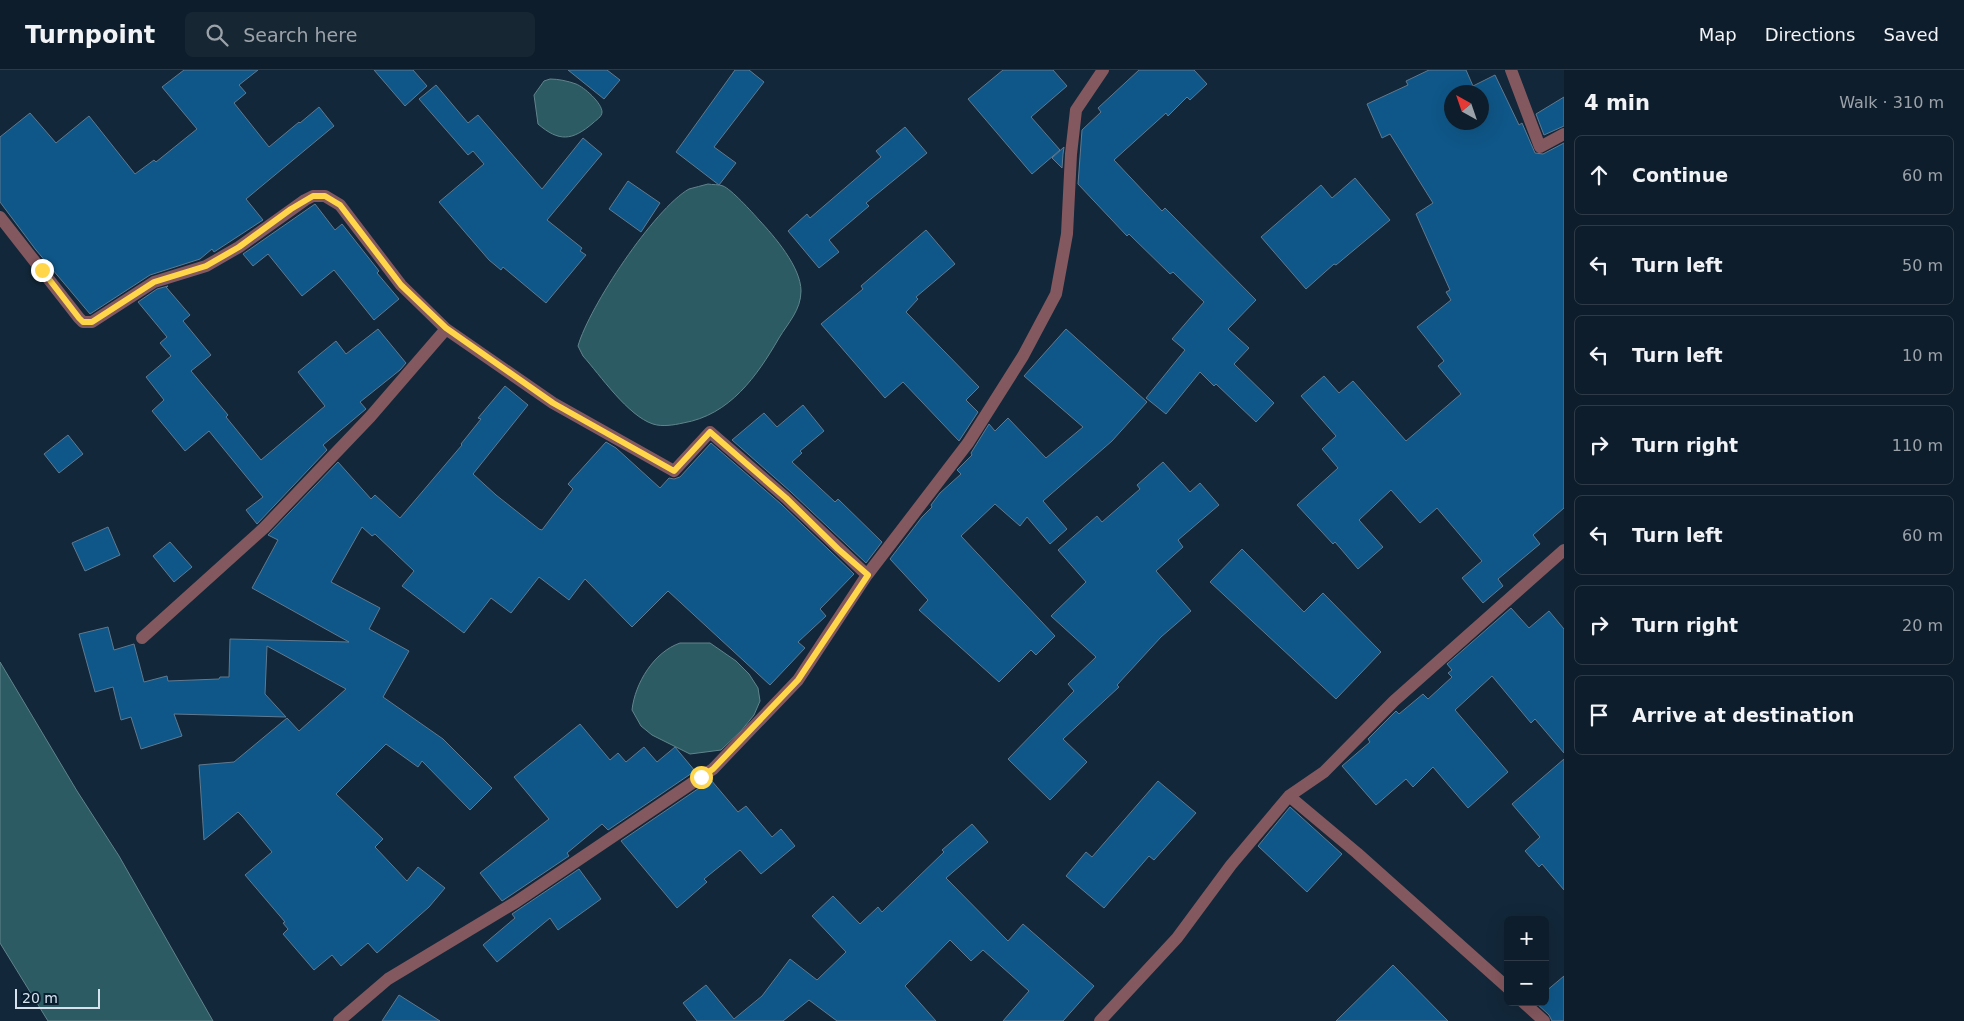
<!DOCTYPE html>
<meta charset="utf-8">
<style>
:root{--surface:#0e1d2b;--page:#172633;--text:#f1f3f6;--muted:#9ba2a9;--line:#2e3b47}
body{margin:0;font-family:"DejaVu Sans",sans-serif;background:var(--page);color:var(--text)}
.controls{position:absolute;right:15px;bottom:15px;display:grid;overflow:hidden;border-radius:8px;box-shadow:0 5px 20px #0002}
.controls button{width:45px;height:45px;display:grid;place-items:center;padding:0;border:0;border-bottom:1px solid var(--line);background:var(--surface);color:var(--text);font:25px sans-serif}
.compass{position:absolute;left:1444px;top:15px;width:45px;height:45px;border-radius:50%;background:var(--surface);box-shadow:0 5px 20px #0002;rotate:320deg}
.scale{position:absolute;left:15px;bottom:12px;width:85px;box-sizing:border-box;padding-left:5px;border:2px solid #d6e3ef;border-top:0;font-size:14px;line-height:18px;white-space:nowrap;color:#d6e3ef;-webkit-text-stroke:4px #081e2e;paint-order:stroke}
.stop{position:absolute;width:15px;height:15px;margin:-11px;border:4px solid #ffd54a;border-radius:50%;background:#fff}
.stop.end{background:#ffd54a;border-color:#fff;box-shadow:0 1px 5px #0008}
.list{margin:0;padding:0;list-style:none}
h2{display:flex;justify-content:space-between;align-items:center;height:65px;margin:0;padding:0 20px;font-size:21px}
h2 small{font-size:16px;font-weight:400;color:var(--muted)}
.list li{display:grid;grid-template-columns:32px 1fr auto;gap:15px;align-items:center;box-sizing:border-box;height:80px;margin:0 10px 10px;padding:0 10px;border:1px solid var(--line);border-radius:8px}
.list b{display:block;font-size:19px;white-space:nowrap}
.list em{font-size:16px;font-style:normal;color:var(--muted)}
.icon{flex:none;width:28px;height:28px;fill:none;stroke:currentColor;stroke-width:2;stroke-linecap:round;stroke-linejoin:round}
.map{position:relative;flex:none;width:1564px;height:951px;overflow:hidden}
header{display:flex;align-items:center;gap:30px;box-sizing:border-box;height:70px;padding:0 25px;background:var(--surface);border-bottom:1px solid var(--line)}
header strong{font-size:24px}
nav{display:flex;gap:28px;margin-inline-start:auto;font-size:18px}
.search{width:350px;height:45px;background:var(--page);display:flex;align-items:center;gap:12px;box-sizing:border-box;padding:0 18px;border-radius:8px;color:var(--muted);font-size:19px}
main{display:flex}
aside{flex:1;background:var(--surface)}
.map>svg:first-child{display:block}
</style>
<header>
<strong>Turnpoint</strong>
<div class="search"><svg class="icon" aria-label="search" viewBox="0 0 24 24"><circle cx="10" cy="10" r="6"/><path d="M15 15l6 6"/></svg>Search here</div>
<nav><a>Map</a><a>Directions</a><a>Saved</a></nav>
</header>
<main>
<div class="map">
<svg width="1564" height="951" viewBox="0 0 1564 951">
<rect width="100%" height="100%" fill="#122739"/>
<path fill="#2d5b63" stroke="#60848d" d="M550,9C558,9 568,11 576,14C584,17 602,33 602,42C602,47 596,50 593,53C572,71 559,72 538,54L534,25L544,11Z
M708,114C712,115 719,114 723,116C731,119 752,142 759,150C774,166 801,197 801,221C801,240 788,253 779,268C757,306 730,345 683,353C674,355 662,357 653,354C628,346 600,305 583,286L578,276C589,237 654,139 689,119C695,117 702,116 708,114Z
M680,573H710L736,591L749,604L758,618L760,631L754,645L741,661L721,680L690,684L652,665L641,656L632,640C635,613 654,582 680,573Z
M0,592L77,721L119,786L213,951H48L0,873Z"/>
<path fill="#0f5788" stroke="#61798e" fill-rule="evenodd" d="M184,0H258L239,15L246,23L234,33L269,77L299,52L300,53L319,37L334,56L246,129L263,150L214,182L212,179L200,189L150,205L90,244L36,180L0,132V67L30,43L56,73L89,46L135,104L154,90L156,92L197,59L162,17Z
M374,0H413L427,16L405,36Z
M568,0H607L620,10L604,29Z
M735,0H749L764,12L714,77L736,93L719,115L676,82Z
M1003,0H1053L1067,16L1031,47L1060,80L1032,104L968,29Z
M1139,0H1194L1207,14L1190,30L1187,27L1168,46L1166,43L1114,90L1162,141L1165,138L1256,230L1228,259L1249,278L1234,294L1274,333L1256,352L1216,314L1214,316L1200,302L1166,344L1146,328L1185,280L1172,269L1204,232L1173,202L1170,204L1129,164L1127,166L1078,114L1082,60L1101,42L1098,38Z
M1429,0H1466L1473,16L1495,5L1519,55L1522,53L1535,83L1543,84L1564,73V438L1533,465L1540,474L1498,509L1503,516L1483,533L1462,508L1482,491L1437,438L1420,453L1391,420L1359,450L1383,477L1358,499L1335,472L1333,474L1297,435L1338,398L1322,379L1336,366L1301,326L1324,306L1339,323L1353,311L1406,371L1461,324L1438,296L1444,291L1417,257L1451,230L1446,222L1450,220L1416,144L1433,133L1390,64L1382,68L1367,34L1408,15L1406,11ZM1452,22H1482V52H1452Z
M436,15L468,53L478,45L542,119L583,68L602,84L547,150L582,178L580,181L586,185L546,233L503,197L501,200L489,190L439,132L484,94L473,81L468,85L419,29Z
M1564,27V56L1544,65L1536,44Z
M905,57L927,83L866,133L869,136L829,170L839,182L819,198L788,161L807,144L810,148L881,87L876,81Z
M1064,77L1063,84L1062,98L1052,88Z
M1355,108L1390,150L1336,195L1334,194L1306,219L1261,167L1321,115L1332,128Z
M628,111L660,133L641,162L609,139Z
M315,134L335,160L342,154L379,201L377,203L399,229L374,250L334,200L302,226L268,184L253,196L243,184Z
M926,160L955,194L916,227L918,229L906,242L979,317L966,330L978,342L959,371L903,312L885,328L821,254L863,219L861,216Z
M168,216L166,217L190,245L183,251L211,285L191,301L228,345L226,347L261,390L325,336L298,302L336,271L346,284L378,259L406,293L400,300L360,332L366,339L323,375L327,380L257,454L246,440L263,427L209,361L185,381L152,341L164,330L146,307L171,286L160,273L167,267L138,232L157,219Z
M1066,259L1147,332L1112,371L1043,431L1067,459L1050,474L1027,447L1020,456L995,434L961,466L1055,566L1036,585L1031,580L999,612L919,540L928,530L890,489L922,447L932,437L931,435L940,423L961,404L957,400L972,385L971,383L989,354L995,361L1008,348L1046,388L1083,357L1024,306Z
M505,316L528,335L473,404L496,425L539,459L542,460L573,419L568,414L606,372L616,378L660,418L669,408L674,409L680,407L711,373L781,434L854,504L820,539L826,546L798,572L805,578L770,615L668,521L632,557L585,509L569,530L539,507L511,543L491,528L464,563L402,516L414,501L375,464L372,466L362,457L331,512L380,538L369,559L409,581L383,627L443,669L492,718L470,740L422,691L418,697L386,674L336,724L383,769L375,777L407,811L418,797L445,818L429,837L377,883L368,873L341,896L332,885L314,900L283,864L288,859L283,853L285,852L245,805L272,782L243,747L238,742L204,770L199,695L234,692L287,648L299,661L346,619L267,576L265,624L286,647L174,644L182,666L141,679L131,647L121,650L113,617L95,622L79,564L108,557L114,580L134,574L144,612L167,606L168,611L219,609L220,607H229L230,569L349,572L252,518L278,470L268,465L338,392L371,429L375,425L400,448L462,375L461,374L481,349L478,348Z
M803,335L824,361L800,381L802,383L792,392L835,432L838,429L882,472L866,493L791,422L732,370L764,343L777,357Z
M68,365L83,384L59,403L44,384Z
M1163,392L1190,422L1200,413L1219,435L1178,470L1183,477L1156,501L1191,541L1161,567L1117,615L1119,617L1063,669L1087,692L1050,730L1008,689L1074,621L1068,614L1096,587L1051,546L1086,512L1058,480L1097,446L1102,452L1140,419L1137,415Z
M108,457L120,485L85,501L72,473Z
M170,472L192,497L174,512L153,486Z
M1242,479L1304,542L1323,523L1381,582L1336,629L1210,512Z
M1511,538L1529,558L1549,541L1564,559V683L1535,649L1531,653L1492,606L1455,640L1508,702L1468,738L1433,697L1413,717L1406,709L1376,735L1342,696L1370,672L1368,669L1396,641L1399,644L1423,624L1428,629L1452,607L1448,603L1452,600L1447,594Z
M580,654L610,690L618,683L626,692L644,677L657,692L675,677L695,701L608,760L602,754L567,783L569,786L502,831L480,803L549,749L514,707Z
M1564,689V820L1542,794L1539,797L1525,781L1540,767L1512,734Z
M711,710L738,742L746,736L772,767L781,759L795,776L761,804L740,780L704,809L707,812L677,838L621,771Z
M1158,711L1196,743L1154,790L1149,786L1104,838L1066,806L1086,782L1092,787Z
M1290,737L1342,784L1307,822L1258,776Z
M972,754L988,772L946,808L1008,871L1023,854L1094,916L1063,951H1003L1029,921L983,880L971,891L950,870L905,916L936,951H837L809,930L783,951H697L683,933L706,915L734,949L762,926L790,889L817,910L846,882L812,846L833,826L860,854L878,837L882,842L944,782L942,780Z
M579,799L601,829L558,860L550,848L497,892L483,875L515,848L512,844Z
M1393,895L1448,951H1336Z
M1564,906V951H1552L1549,945L1535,932H1545V922Z
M399,925L440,951H382Z"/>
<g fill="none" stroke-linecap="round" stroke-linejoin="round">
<path stroke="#84585f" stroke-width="12" d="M1511,0L1540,77L1564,64
M0,147L79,248L83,252H92L154,212L206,196L239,177L305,130L313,126H325L340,135L401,215L446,259L553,333L674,401L710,362L786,428L867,505
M142,568L264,458L370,347L446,259
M1289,726L1357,783L1508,918
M1523,932L1544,951
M339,951L388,909L516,832L713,699L798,610L867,505L968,373L1023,286L1056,224L1067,164L1071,84L1076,40L1103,0
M1100,951L1177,868L1231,795L1289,726L1324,702L1394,631L1564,480"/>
</g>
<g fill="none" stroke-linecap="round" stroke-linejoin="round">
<path stroke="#ffd54a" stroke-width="6" d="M42,200L79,248L83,252H92L154,212L206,196L239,177L291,139L313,126H325L340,135L401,215L446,258L553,333L674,401L710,362L786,428L838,479L868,505L798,610L713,699L701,707"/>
</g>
</svg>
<div class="controls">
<button>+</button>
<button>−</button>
</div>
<svg class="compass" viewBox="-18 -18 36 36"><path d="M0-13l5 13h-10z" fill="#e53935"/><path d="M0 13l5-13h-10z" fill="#9ba2a9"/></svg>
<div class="scale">20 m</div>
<div class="stop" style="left:701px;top:707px"></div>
<div class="stop end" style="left:42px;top:200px"></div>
</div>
<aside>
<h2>4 min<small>Walk · 310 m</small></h2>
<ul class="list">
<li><svg class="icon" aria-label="ahead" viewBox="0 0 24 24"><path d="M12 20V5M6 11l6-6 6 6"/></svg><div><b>Continue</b></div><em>60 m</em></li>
<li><svg class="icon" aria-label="left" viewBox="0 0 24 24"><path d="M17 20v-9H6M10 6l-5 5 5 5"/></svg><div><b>Turn left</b></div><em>50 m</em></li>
<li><svg class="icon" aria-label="left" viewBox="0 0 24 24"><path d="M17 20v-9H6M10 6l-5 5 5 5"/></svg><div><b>Turn left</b></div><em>10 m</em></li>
<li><svg class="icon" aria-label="right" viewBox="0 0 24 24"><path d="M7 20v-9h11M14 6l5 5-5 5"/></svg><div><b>Turn right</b></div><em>110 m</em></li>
<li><svg class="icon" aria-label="left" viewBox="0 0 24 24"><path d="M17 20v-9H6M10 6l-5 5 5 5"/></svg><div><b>Turn left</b></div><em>60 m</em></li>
<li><svg class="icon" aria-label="right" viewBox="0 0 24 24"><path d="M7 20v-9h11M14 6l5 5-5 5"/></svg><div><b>Turn right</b></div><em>20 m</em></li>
<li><svg class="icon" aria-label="arrive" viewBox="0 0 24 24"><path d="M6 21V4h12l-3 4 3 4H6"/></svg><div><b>Arrive at destination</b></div></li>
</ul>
</aside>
</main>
